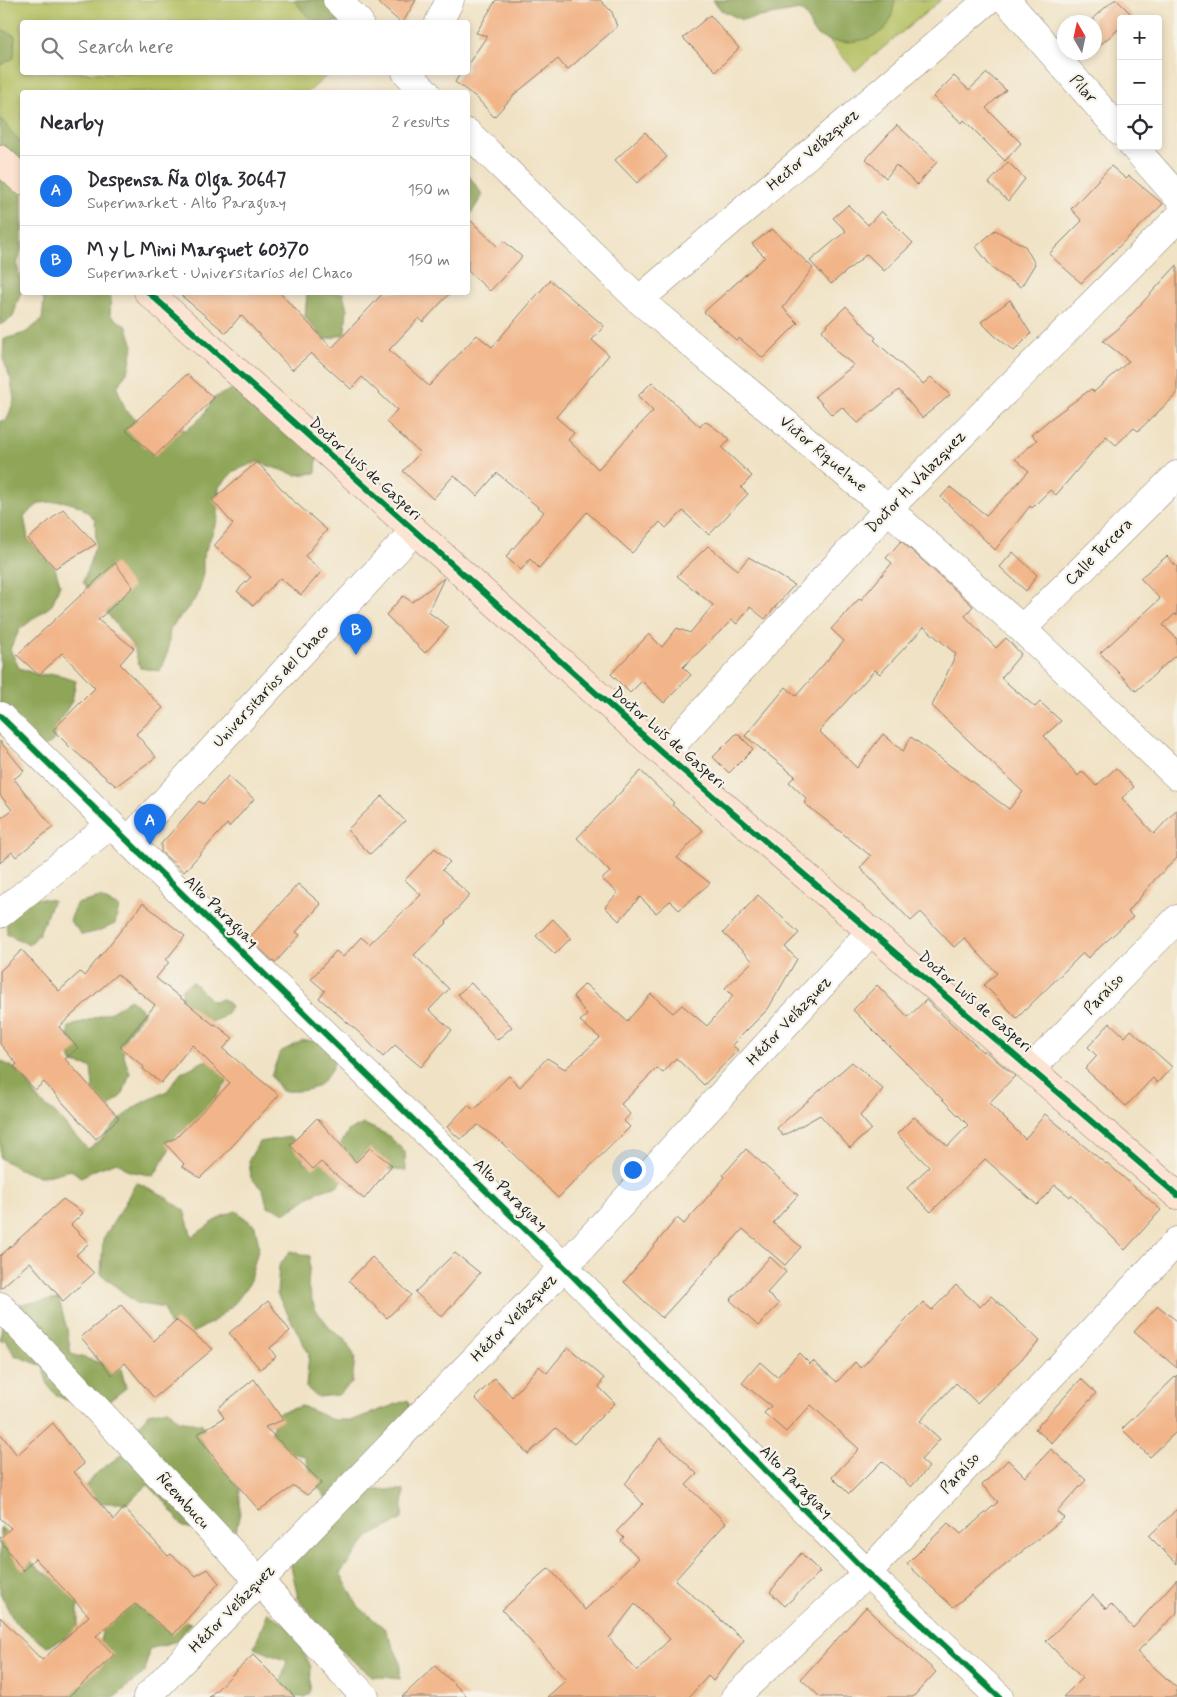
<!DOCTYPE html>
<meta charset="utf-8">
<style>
:root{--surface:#fff;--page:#f7f7f7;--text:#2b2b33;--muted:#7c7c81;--line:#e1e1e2;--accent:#1a73e8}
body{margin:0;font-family:Mynerve,sans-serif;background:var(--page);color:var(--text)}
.controls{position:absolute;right:15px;top:15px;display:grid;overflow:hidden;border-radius:5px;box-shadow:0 2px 8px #0003}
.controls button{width:45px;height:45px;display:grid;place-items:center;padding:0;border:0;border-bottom:1px solid var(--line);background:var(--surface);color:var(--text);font:25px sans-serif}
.compass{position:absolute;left:1057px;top:15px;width:45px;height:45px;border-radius:50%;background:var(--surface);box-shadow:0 2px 8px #0003;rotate:351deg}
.you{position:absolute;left:632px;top:1169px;width:18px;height:18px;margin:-12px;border:4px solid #fff;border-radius:50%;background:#1a73e8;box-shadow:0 0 0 8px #1a73e833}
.badge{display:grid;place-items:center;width:32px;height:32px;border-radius:50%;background:var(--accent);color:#fff;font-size:16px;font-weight:700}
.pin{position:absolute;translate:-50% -41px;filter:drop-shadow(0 1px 2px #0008)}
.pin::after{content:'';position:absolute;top:26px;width:18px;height:15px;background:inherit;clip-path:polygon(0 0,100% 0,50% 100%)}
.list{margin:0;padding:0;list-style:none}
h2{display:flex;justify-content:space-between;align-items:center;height:65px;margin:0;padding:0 20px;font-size:21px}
h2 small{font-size:16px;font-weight:400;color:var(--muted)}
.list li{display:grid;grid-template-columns:32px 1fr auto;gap:15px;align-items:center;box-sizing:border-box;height:70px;padding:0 20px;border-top:1px solid var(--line)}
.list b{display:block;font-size:19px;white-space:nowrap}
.list p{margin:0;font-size:16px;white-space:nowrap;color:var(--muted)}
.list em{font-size:16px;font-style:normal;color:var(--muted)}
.icon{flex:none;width:28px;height:28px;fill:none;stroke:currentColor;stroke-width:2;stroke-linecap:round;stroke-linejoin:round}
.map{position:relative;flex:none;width:1177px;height:1697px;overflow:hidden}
.search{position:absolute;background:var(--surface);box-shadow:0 2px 8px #0003;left:20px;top:20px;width:450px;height:55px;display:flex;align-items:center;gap:12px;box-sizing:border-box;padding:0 18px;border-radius:5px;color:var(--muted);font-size:19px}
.panel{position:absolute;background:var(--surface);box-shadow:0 2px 8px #0003;left:20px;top:90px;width:450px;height:205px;border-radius:5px}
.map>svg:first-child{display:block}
</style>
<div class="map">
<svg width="1177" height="1697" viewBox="0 0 1177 1697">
<rect width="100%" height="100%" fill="#f7f3e8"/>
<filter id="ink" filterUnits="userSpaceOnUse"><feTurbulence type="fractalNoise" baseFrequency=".02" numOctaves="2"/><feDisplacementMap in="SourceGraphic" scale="10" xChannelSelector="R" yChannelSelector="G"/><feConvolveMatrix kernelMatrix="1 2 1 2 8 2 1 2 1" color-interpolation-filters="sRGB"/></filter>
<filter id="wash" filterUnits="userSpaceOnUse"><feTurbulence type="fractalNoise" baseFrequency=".0096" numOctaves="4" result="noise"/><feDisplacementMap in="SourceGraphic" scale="20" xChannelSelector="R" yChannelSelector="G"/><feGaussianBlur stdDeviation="1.12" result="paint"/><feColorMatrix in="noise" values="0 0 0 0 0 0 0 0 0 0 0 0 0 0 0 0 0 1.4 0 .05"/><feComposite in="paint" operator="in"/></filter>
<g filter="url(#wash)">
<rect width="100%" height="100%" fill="#f0e2c4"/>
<path fill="#b4c062" stroke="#686e3f" d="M0,0H330L351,22H22V72L330,73L308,92H22V168L0,149Z
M859,0H941L855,71L821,31Z"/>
<path fill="#8fa658" stroke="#56613a" d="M294,0H330L336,3L338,22H312Z
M713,0H895C893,8 892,19 887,26C874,43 834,47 817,35C810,30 811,26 808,19C806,15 802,12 800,10L742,20L721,10Z
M0,28L15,36L14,58L0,65Z
M0,118L22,144V247L17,265L22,288L13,317L0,325Z
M469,176L483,195L468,218V177Z
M40,293H111L110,315L127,327L133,346L129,369L117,387L125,409L142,425L187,430L203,416L214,398L232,389L253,396L317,451L316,473L296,475L257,462L234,471L219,487L218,518L203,557V578L197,597L170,629L168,651L160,671L140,668L134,648L83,582L96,544L95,519L80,506L62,501L40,503L24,516L28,539L55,568L60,584L52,605L20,629L10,649L19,668L39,675L55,674L76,681L72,701L60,720L53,741L37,753L0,733V421L7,420L14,400L11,380L3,359L4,339L25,333L42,320L44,300Z
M307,293H343L347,309L345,334L324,340L305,317Z
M27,897L53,900L39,934L29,945L7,934L6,913Z
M100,898L119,907L115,924L99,931L82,935L70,921L76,904Z
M193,982L212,1001L224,999L231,1006C225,1019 216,1021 202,1024L182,1007V988Z
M130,999L144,1012C125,1038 116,1041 130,1073L123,1094L108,1108L94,1097L91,1067L73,1063L66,1048L69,1027L113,1011Z
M326,1040L337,1056C324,1089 315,1092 281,1091L271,1076L280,1052L302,1041Z
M228,1056L229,1079L201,1117L175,1136L167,1154L154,1176L129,1171L117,1162L97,1169L81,1177L71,1170C61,1172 51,1176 40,1176C28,1175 10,1164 0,1158V1060L23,1074L38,1100L56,1114L68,1128L88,1149L101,1140L118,1121L136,1106L167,1091L181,1073L204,1061Z
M364,1124L388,1135L405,1152L406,1171L387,1169L378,1155H362L338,1186L315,1193L286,1213L267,1206L263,1189L251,1178L249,1160L259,1142L290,1137L303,1146V1163H319L340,1145L349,1130Z
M136,1182L161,1194L184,1210L192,1237L222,1216L236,1211L255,1226L259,1246L249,1284L236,1302L214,1321L189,1335L169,1325L164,1308L136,1303L101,1274L103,1239L121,1210Z
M290,1251L310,1256L308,1287L315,1309L333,1331L345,1339L355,1357L352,1383L338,1395L317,1397L306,1387L309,1354L277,1294L279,1266Z
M59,1299L67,1329L71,1354L98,1362L120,1365L126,1388L104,1405C86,1404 62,1405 50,1388C46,1383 45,1372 43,1366L14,1355L6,1339L0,1341L2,1323L19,1304Z
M408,1400L414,1422L398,1462L364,1484L327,1499L315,1483L305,1456L285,1452L271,1432L277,1413L302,1406L333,1420H352Z
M168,1409L178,1420L202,1424L213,1445L240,1481V1512L235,1536L183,1527L166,1503L148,1485L127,1503H91L86,1485L100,1470L124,1453L135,1430L149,1413Z
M359,1490H404L402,1519L369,1537L340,1573L359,1607L385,1629L400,1661V1679L372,1676L334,1645L298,1598L288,1552Z
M0,1528H2L34,1565L78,1595V1632L47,1647L14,1621L0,1593Z
M133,1596L172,1617L191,1623L177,1641L149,1649L145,1672L115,1697H65L96,1658L105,1620Z
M268,1612L294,1631L311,1667L310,1693L305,1697H262L279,1688L287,1661L254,1648Z"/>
<g id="blocks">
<path fill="#f2b589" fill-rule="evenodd" d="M375,0H416L403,22H400Z
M496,0H600L612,12L617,27L567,70L558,59L515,94L494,117L476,97L455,82L461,72H468V64L487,36L476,33Z
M1114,0H1117L1133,16L1130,19H1121V27L1094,50V17Z
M710,15L739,48L716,71L683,38Z
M987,73L1006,90L986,108L1021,143L1005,161L964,120L962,123L933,97L954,76L969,90Z
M897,125L937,162L917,185L896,165L886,178L866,159Z
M645,132L667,157L637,183L615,160Z
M1008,162L1025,179L1008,201L989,183Z
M1111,166L1126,179L1129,176L1163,204L1081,283L1049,254L1082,221L1071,209Z
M848,205L868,225L881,211L913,243L884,271L867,254L831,284L810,261L846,231L833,218Z
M468,218L498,247L504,241L522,257L490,291L468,271Z
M772,229L813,268L783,308L798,323L763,358L739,338L736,340L704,312L765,257L752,244Z
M995,230L1025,246L1035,264L1021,287L994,270L976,247Z
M1177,265V394L1138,431L1134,428L1116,445L1106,436L1056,495L1050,490L1032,508L1030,506L995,550L941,497L950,487L986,515L1010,492L1029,471L1015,459L1037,440L1031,435L1049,420L1091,389L1094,392L1129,361L1103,341L1118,329Z
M550,280L604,326L592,340L609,355L556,417L574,433L568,440L598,469L653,411L638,396L652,382L700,427L705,421L730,439L722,448L752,476L741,488L748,494L709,535L683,511L666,528L660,522L632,553L587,512L539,568L530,559L521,570L506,557L544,512L497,473L477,496L454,475L433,499L403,471L420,453L386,422L397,410L362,377L351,389L311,353L292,370L241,315L226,333L177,292H279L332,348L384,292H451L423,322L419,318L389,350L429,386L477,335L492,347Z
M1010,300L1031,334L1014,351L994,335L981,322Z
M846,306L876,338L874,340L923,384L931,377L950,395L922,418L899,390L858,423L842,407L832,415L815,396L854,365L838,353L822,330Z
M187,374L214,398L155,456L126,430Z
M257,462L291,499L327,530L305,556L322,571L301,595L280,578L253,606L237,591L251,577L214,546L233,524L212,500Z
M63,509L96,544L55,568L28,539Z
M901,541L973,606L965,616L996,648L1006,638L1021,654L1001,678L1035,707L1040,702L1061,721L1044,736L1078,776L1082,771L1096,786L1116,768L1134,787L1122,798L1154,834L1177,809V858L1156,878L1128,912L1133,917L1088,958L1083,953L1017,1018L984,985L997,973L964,938L954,947L921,912L911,921L860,868L871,856L804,803L807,799L789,782L795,776L745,736L786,687L796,696L844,641L831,629L859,599L861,600L892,563L886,558ZM924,627L956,654L932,706L1023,792L1009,809L911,737L903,751L883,734L857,768L819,731L875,670L880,674Z
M708,546L738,570L749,557L794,585L765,619L750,607L737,624L732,620L683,667L691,675L664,703L642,681L630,693L611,674L649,634L662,647L677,628L690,633L713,605L677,576Z
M1013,552L1037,575L1026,591L1000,567Z
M1167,556L1177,567V616L1175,614L1163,625L1177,639V654L1136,691L1100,653L1160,599L1140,578Z
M115,563L133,587L98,620L134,648L120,664L163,708L136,734L156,757L116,786L71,748L53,730L95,688L62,653L39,675L17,655Z
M444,578L428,612L449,627L425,653L386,615L403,596L412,602Z
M737,733L753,749L729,773L713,757Z
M0,741L24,771L14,779L53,827L16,857L12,852L0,863V819L12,810L0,795Z
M641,771L674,803L672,805L703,830L677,858L710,883L679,910L670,901L656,913L640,897L619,921L605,907L618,893L602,879L610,872L577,838Z
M228,776L254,799L229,827L227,824L184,872L161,852V844L199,801L203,804Z
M382,796L405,821L370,854L347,830Z
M435,848L450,862L442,870L470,895L446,922L447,923L414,955L449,989L429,1010L452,1030L421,1067L395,1045L383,1057L362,1035L319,998L325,991L311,979L336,951L343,957L361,937L369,944L421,895L405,880Z
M298,884L321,904L296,932L300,935L275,963L249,938Z
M758,895L799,933L785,947L797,959L768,1009L732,1045L738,1050L704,1085L676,1058L663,1073L657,1068L621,1104L630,1114L624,1121L630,1127L558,1198L500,1141L478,1125L460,1139L447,1127L468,1105L474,1110L509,1076L520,1087L547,1058L565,1069L600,1038L580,1021L587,1015L573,996L585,984L627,1021L651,994L673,1013L682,1005L707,1026L733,996L725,988L753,961L723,933Z
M143,903L185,936L166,960L169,962L156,978L214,1025L215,1024L233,1038L223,1049L279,1095L224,1155L200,1178L182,1166L184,1164L165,1143L176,1138L230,1083L192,1045L161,1083L143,1069L144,1067L120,1047L155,1005L117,974L59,1027L78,1048L65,1059L119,1118L96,1139L44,1082L35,1090L14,1067L17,1064L0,1044V971L22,950L59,991L80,972L84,976Z
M553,919L571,938L555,954L536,936Z
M471,983L512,1027L497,1040L458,994Z
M877,985L908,1017L926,1000L983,1052L984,1050L1015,1076L989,1103L1025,1139L1045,1114L1106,1164L1107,1163L1161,1210L1125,1250L1071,1195L1070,1197L1055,1185L1037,1205L985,1159L931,1212L907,1188L929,1167L897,1134L914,1117L948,1146L968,1125L853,1010Z
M1110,1023L1125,1037L1131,1030L1172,1067L1157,1083L1153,1078L1126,1106L1085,1069L1097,1056L1088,1047Z
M852,1062L883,1089L860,1116L871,1129L850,1148L820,1115L783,1136L777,1128Z
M317,1118L356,1162L370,1148L392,1165L364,1199L321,1162L313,1169L290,1145Z
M746,1149L798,1195L773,1223L801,1247L785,1265L743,1229L662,1318L624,1282L677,1218L684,1224L725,1177L723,1175Z
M63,1199L83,1213L71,1225L89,1243L76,1255L94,1273L63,1301L30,1262L0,1289V1256Z
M455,1253L480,1273L442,1317L415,1292Z
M372,1257L411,1295L387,1318L349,1281Z
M770,1257L786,1272L767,1293L779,1304L758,1326L730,1300Z
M956,1285L980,1307L991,1296L1040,1341L977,1403L956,1383L920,1421L940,1439L921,1460L929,1467L911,1487L882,1461L849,1494L832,1477L859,1449L811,1405L786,1432L764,1413L771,1406L742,1383L760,1362L777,1377L799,1353L810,1364L813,1361L837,1382L855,1362L861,1368L923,1302L932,1310Z
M268,1301L290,1331L270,1348L276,1357L260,1369L229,1333Z
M121,1305L154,1341L176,1320L213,1349L154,1398L125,1363L112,1375L81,1337Z
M1158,1306L1177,1321V1368L1134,1332Z
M568,1347L604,1378L599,1387L615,1403L574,1444L556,1428L528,1454L475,1398L495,1378L512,1397L539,1366L547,1373Z
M1177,1375V1431L1150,1457L1122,1429Z
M254,1379L283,1420L265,1427L322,1483L307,1495L294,1486L259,1510L218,1463L197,1434L224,1418L218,1408Z
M1081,1379L1096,1393L1052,1443L1035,1429Z
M53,1423L84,1464L74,1472L114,1520L124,1508L168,1556L171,1554L196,1576L208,1569L219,1583L173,1635L135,1604L96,1636L114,1655L68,1697H0V1617L42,1660L89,1616L35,1558L23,1571L0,1540V1538L11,1528L0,1518V1433L17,1455Z
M660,1438L697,1474L686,1485L726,1523L675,1580L744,1640L713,1681L708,1676L689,1697H547L566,1680L502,1610L549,1568L585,1610L639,1558L621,1541L624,1538L617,1531L643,1504L625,1484ZM635,1604L670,1639L637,1671L609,1638Z
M1051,1449L1086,1480L1057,1512L1064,1518L953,1607L907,1564L948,1523L961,1534L998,1502L982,1485L1008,1460L1025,1477Z
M1177,1509V1564L1149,1536Z
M801,1553L820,1572L785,1606L770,1592Z
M1177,1579V1613L1137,1652L1177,1688V1697H1063L1082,1678L1046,1641L1093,1595L1106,1609L1111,1604L1133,1628Z
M866,1607L936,1672L913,1697H820L801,1679Z
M253,1655L295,1697H209Z
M435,1666L468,1697H402Z"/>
</g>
</g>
<g filter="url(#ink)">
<use href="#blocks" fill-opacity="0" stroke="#867f70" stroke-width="1"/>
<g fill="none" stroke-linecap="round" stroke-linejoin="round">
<defs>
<path id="street" d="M337,0L359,22
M1006,0L1121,132
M439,22L450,0
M406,72L426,92
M468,133L639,300L888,509L1022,629L1177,776
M1133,146L1177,196
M639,300L988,0
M1022,629L1177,475
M0,716L564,1267L867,1573L999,1697
M664,754L888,509L1177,219
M128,841L414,531
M0,914L110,825
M1031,1069L1177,919
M0,1306L259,1581L365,1697
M147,1697L564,1267L871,931
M735,1697L867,1573L1177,1241"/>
<path id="secondary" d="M0,159L22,180
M148,292L664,754L1177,1195"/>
</defs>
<use href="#street" stroke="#867f70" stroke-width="29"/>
<use href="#secondary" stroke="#867f70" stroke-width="29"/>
<use href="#street" stroke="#fff" stroke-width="28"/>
<use href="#secondary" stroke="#fde3d1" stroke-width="28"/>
<defs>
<path id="cycleway" d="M148,292L664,754L1177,1195
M0,716L564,1267L867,1573L999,1697"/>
</defs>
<use href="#cycleway" stroke="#f7f3e8" stroke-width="9"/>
<use href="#cycleway" stroke="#00873e" stroke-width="6"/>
</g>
</g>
<g text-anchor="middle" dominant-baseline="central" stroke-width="4.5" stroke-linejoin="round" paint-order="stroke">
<g font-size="16" fill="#1c1c1c" stroke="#f7f3e8">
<text transform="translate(1083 89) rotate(49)">Pilar</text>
<text transform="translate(813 150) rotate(-41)">Hector Velázquez</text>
<text transform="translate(823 454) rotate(40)">Victor Riquelme</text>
<text transform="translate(365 469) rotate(42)">Doctor Luis de Gasperi</text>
<text transform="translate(916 482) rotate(-46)">Doctor H. Valazquez</text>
<text transform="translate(1099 552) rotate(-45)">Calle Tercera</text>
<text transform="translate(271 686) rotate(-47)">Universitarios del Chaco</text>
<text transform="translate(668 738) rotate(41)">Doctor Luis de Gasperi</text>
<text transform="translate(221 912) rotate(44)">Alto Paraguay</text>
<text transform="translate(1104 994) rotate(-46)">Paraíso</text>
<text transform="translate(975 1002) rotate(41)">Doctor Luis de Gasperi</text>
<text transform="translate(789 1021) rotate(-47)">Héctor Velázquez</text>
<text transform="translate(510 1195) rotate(44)">Alto Paraguay</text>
<text transform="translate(514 1318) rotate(-46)">Héctor Velázquez</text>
<text transform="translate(960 1473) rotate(-47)">Paraíso</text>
<text transform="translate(796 1482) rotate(45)">Alto Paraguay</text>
<text transform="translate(183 1501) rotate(47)">Ñeembucu</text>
<text transform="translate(232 1609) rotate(-46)">Héctor Velázquez</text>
</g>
</g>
</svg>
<div class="controls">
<button>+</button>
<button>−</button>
<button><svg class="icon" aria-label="locate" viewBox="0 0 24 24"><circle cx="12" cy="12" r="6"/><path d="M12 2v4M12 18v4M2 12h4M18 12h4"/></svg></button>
</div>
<svg class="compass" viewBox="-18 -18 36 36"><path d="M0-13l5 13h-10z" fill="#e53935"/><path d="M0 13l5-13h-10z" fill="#7c7c81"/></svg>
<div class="you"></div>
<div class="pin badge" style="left:150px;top:845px">A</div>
<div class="pin badge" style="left:356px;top:655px">B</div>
<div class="search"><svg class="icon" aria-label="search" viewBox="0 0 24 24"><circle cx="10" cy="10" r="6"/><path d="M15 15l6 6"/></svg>Search here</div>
<section class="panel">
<h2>Nearby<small>2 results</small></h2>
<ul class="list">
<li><span class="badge">A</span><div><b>Despensa Ña Olga 30647</b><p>Supermarket · Alto Paraguay</p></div><em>150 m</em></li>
<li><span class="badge">B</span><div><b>M y L Mini Marquet 60370</b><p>Supermarket · Universitarios del Chaco</p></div><em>150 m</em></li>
</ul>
</section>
</div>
